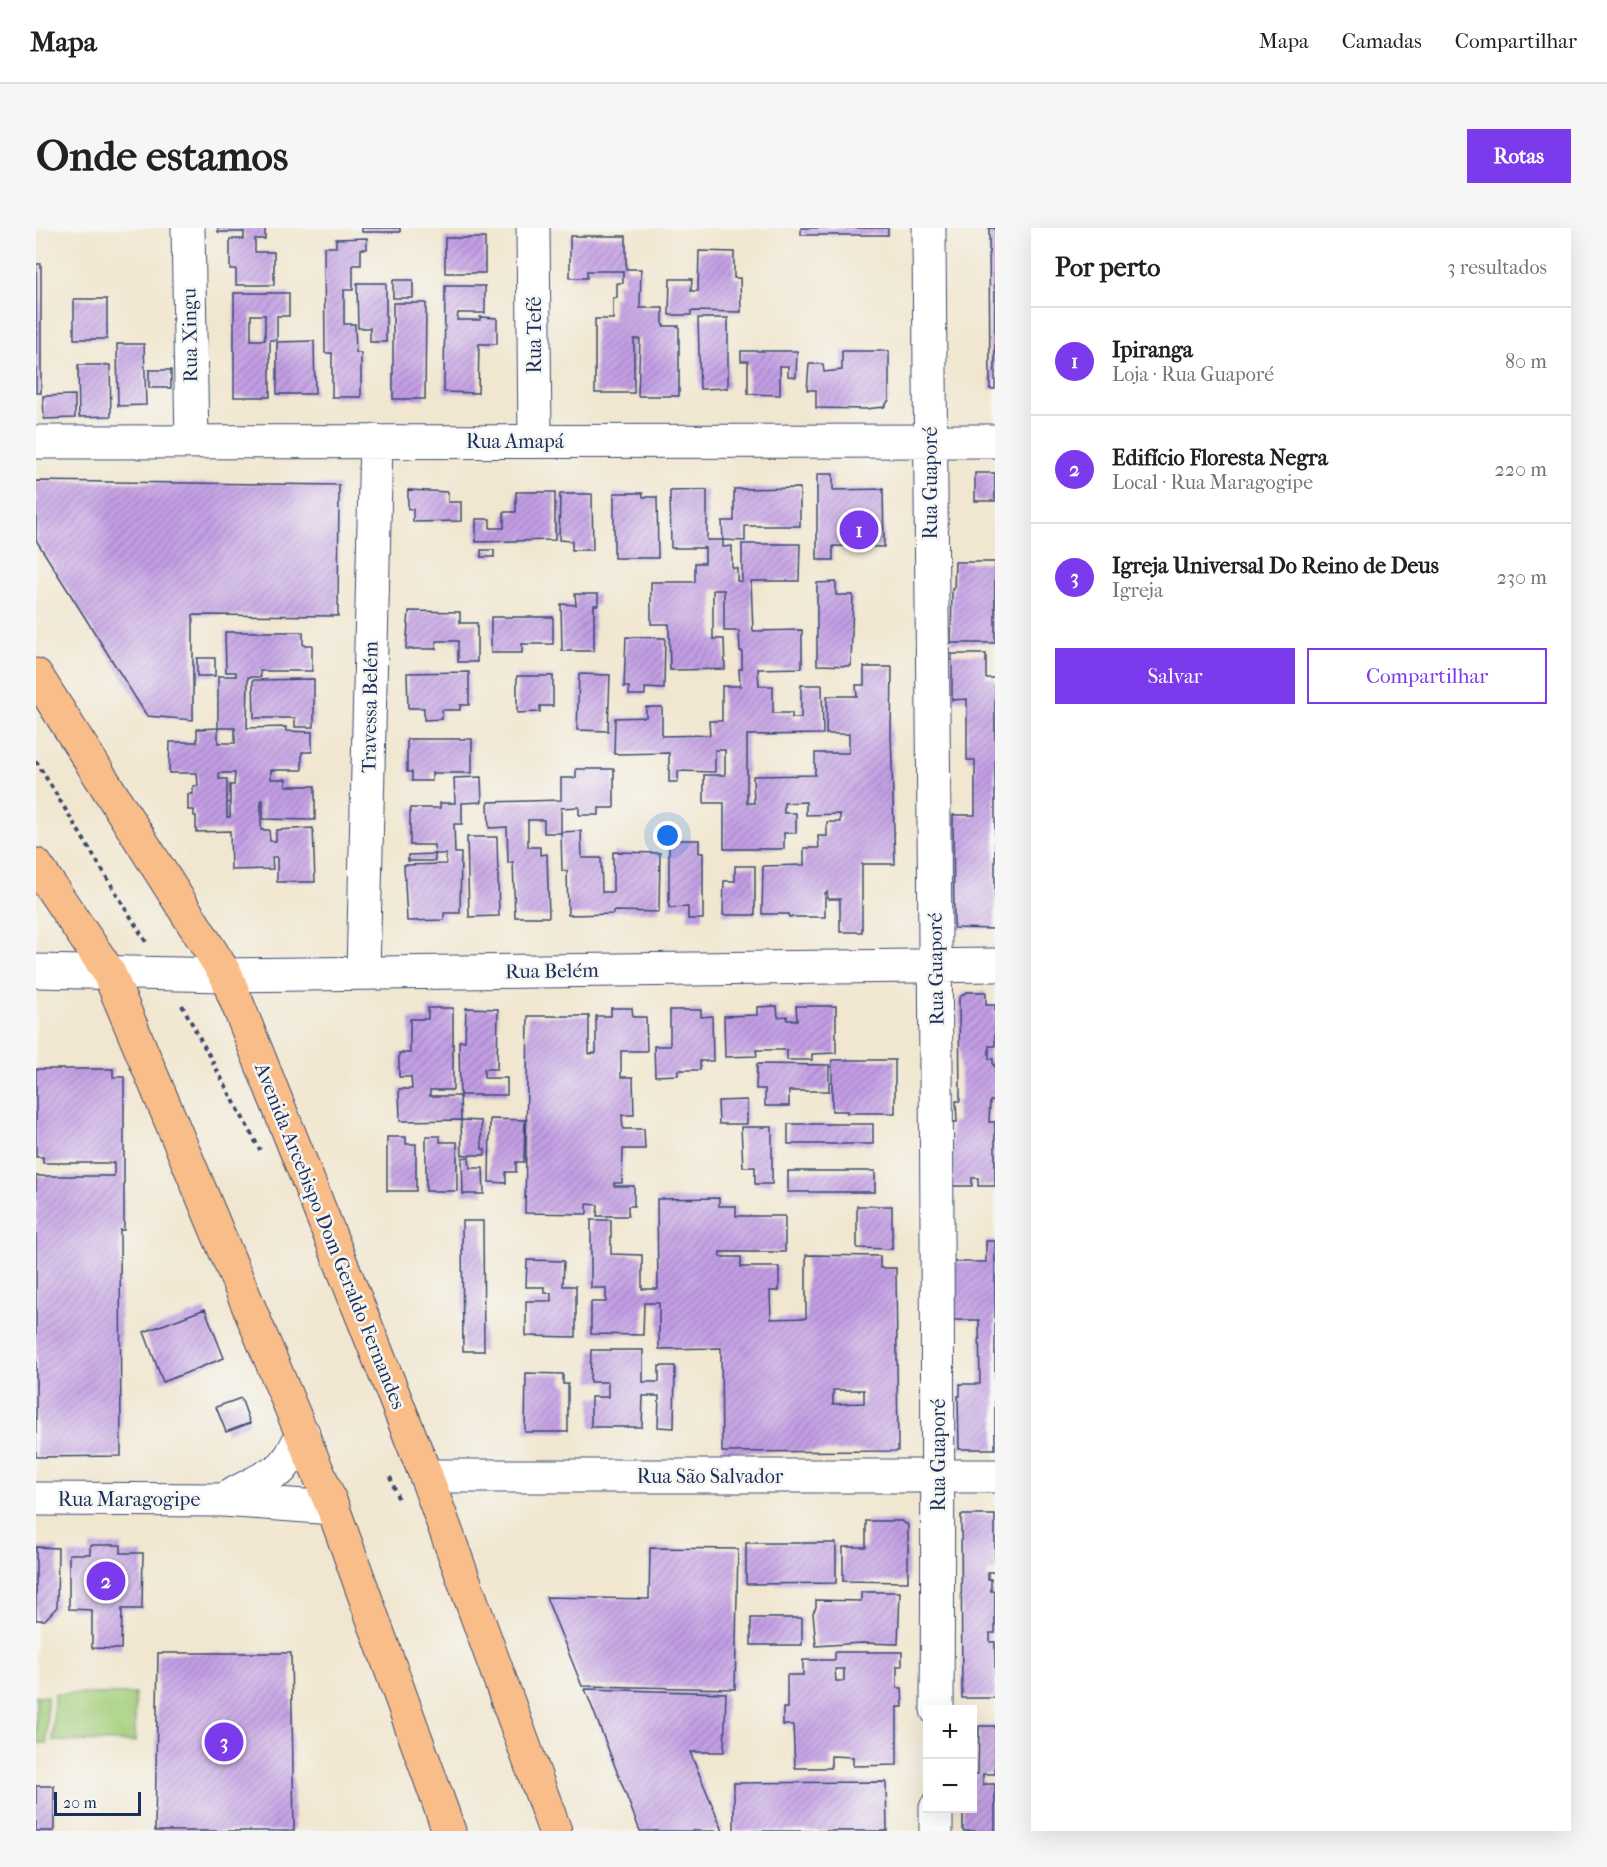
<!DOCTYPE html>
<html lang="pt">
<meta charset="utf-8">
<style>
:root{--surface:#fff;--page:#f6f6f6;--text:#202124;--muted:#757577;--line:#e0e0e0;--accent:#7c3aed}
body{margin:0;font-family:"IM FELL French Canon",serif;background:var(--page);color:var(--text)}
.controls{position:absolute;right:18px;bottom:18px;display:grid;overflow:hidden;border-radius:0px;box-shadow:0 6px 24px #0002}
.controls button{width:54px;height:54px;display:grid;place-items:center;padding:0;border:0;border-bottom:2px solid var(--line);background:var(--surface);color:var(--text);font:30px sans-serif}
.scale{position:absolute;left:18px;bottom:15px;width:87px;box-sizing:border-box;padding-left:6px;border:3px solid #1b2f5e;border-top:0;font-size:16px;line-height:21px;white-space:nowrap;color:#1b2f5e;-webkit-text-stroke:4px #f6f6f2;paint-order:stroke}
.you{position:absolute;left:632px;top:608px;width:21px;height:21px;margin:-15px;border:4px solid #fff;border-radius:50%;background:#1a73e8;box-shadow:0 0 0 9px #1a73e833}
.badge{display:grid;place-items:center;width:39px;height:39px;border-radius:50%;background:var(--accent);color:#fff;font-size:20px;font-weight:700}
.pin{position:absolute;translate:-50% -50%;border:3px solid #fff;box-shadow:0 2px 6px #0006}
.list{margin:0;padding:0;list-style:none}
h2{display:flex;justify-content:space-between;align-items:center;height:78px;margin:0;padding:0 24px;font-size:26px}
h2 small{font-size:20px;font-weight:400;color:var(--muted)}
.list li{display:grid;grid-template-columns:39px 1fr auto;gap:18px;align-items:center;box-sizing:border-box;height:108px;padding:0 24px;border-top:2px solid var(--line)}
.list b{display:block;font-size:22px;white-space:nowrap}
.list p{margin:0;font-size:20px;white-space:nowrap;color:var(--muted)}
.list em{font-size:20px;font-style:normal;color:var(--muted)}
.actions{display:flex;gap:12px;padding:18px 24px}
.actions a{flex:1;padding:14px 0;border:2px solid var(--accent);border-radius:0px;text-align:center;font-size:21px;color:var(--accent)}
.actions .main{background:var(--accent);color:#fff}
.map{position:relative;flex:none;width:959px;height:1603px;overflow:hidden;border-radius:0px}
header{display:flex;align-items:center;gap:36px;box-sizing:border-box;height:84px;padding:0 30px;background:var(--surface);border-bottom:2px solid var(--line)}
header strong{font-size:28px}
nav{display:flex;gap:33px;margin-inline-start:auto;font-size:21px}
.intro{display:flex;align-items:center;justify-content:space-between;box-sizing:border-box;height:144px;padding:0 36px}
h1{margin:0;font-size:42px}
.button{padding:15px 27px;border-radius:0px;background:var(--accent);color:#fff;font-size:21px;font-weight:700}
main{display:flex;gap:36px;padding:0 36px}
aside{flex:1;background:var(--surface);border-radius:0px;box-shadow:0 6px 24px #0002}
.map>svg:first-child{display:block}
</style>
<header>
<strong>Mapa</strong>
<nav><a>Mapa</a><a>Camadas</a><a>Compartilhar</a></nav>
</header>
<div class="intro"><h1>Onde estamos</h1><a class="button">Rotas</a></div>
<main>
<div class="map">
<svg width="959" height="1603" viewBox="0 0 959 1603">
<defs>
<pattern id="building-hatch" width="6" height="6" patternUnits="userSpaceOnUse" patternTransform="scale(1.5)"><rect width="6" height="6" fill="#c39ee4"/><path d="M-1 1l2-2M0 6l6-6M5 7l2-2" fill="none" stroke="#9e81bc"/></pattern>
</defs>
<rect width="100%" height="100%" fill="#f6f6f2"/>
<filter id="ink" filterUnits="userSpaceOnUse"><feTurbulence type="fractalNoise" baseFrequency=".0167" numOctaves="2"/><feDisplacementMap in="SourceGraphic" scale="12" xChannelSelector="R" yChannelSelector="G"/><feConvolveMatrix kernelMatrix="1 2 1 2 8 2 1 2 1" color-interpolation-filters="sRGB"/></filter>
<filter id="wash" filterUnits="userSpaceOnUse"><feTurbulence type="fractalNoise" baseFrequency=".008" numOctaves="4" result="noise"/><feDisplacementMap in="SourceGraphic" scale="24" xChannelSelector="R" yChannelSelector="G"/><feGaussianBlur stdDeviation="1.35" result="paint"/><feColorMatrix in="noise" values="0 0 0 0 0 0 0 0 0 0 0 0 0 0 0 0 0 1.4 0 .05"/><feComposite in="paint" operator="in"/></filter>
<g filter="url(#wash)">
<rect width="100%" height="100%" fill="#f1e6cf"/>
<path fill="#a3ce7a" stroke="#5f7e6c" stroke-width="1.5" d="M18,1466H99V1514L17,1513Z
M0,1468H11V1515H0Z"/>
<g id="blocks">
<path fill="url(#building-hatch)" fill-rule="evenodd" d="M182,0H229V11H219V24H238V57H200V41H194V11H208V4H182Z
M326,0H364V4H326Z
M765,0H852V7H765Z
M953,0H959V161H954Z
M534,8H590V41H605L604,80H627V98H643V168H602L604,111H598V165H559V91H577V70H581V55H587V43H551V50H534Z
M331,10V21H325V37H317V62H308V96H319L320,125H325V169H296V125H289L288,19H300V11Z
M409,10H449V45H409Z
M663,23L698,24V50H704L705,84L655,83V87H633L634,51H656L655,63H662Z
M0,36H5V165H0Z
M357,52H377V70H357Z
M321,55H350V114H334V100H322Z
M409,58H449V85H422L421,92H444V89L461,90V116H443L442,165L408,164Z
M198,65H253V88H241V112H234V169H198ZM215,87H229V112H215Z
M38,71H71V111H38Z
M357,75H390L389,171H357Z
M662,90H692V160L664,161Z
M278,113L279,166H241V114Z
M81,116H108L110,177L82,178Z
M705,123H761L760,149L752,148V138H744V167L712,166V133H705Z
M806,123H853V172L848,179L829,181L780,180V162H771L773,136H787L788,144L806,142Z
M42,137H74L75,188L43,189Z
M113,142H135V160H113Z
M39,167V190L8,191L7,168Z
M939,245H959V273H939Z
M781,246H797V262L847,261L848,319L797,318V332H781Z
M0,253L303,257L302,388L157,387V492L111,488L0,312Z
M764,260V298H709V313L687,312L686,293H698V261Z
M372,262L412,264V274H425V293L377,294V281H372Z
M671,262V312H687V319L696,318V340H701V353H706V316H764L763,353H715L717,403L766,402V440L722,441L723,458H737V485H756V490H765V457H786L787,506L711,507V575H718L717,548L779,547V525H813V506H790L791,468H821L820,457H828V439H856L855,505L859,636H826V704H804V671H792L791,664L789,665V689H753V686H726L727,638L768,637V620H783L782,608H791V594H804V586L770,587V574L748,575V585H760V605H748V621H688V575H668V547H689V522H679V544L642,543V554H633V525L578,526L579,490L610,489V479H626V508L674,507L673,493H686V458H704L703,441H706V423H704L703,403H688V362H677V411H688L689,441L634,442L633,396H615V354H659V335H669V320H635L634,263Z
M480,264H519V312L440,314V291H454V300H468V284H480Z
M578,265H607V269H621L622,330H578Z
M524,266H556L557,322H536V313L523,312Z
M445,322H458V329H445Z
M919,334H959V415H915L916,361H918Z
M800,354V367H817L815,438L781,437V355Z
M539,366H562V377H558V423H526L525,376L540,377Z
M373,383L424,384V395H441V434H422V413H400V421H370Z
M455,389H517V416H486V425H455Z
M189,404H267V417H276V443H224L225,449H212L211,500L250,499V503L276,504V524H266V542H235V551H250V558H279V592L227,591V572H225V602H233L234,613H240V602L277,600L279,654H241V629H236L237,641L195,642L194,603L160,604V588H158V582H152V566H157V558H162L161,545H133L134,514H161V501L182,500V448H200V444H190ZM182,500H199V515H182ZM183,545H199L198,557H194V589H191V551H183Z
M590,409L629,410L628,461L609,460V467H593V459H588Z
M916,426H950V450H959V701L918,700L917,587H939V532H931V471L916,472Z
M161,430H179V448H161Z
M433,444V477H424V482H406V491L388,492V480H372L371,445Z
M543,446L574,447L572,503L541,502Z
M481,448H517V478H504V484L481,485Z
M278,451V499H259V490H218L217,452Z
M371,511H436V545H396V553H376V544H371Z
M540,541H578V580H563V587H543V579L525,580V605H508V592H492V619H504V627L511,626L513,689H479L477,634L472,635L471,599L453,600L452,574L525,572V550H540Z
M445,549L446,574L426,575V596H418L419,625H425L424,685H408V692L371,693L368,637L410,636V626H399L398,617H374V580H404V575H419L418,550Z
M545,603L546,630H565L566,664H577V624L624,625L623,684L577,683V686L532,687L531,643H526L525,604Z
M431,609H461L463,688L433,689Z
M633,612H663V625H667V691H652V679L633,680Z
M399,626V633H372V627Z
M699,638H719V687H687L688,653H699Z
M930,764H950V777H959V818H953V831H957V837H959V873H954L953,894H959V958H942V950H936V958H916L915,894H921L920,873H924L923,770Z
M741,778L742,789L751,788V792H761L760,778H800V825L776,826V832H751V822H720L721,828L689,829L688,788L721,787V779Z
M392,780H417V862H394V868H424L425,892L445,893L446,921H449V927H426L425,892L364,893L363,861H376L375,849H363V825H374V791H392Z
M430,780L462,781L461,841H448V850H471V867H424L423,813H429Z
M575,780H596L597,789H610L611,823H585V849H597L598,887H586L587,901H608L609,921H587L586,955H578V958H598V978H592V988H561L562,977L551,976V986L489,985L492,788H553V826L560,825V788H575Z
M634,782H665V789L676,788L677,833H664V842H642V847L619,848L618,818H634Z
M796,832H859V885H811V883H796Z
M721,836L793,837V863H753V878H729V861H720Z
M0,841H77V849H88V1002H84L85,1228L0,1229V948H78V935H7V929H0Z
M711,872V896H683L682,873Z
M454,891L489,892L488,934H480V944H470V955L453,954Z
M752,896H837V916H752Z
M705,899H736V956H719V939H707Z
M390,908H404V914H421V963H390Z
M351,909H370V916H380V963H351Z
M433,929L434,940H447L448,966H427L426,930Z
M752,943H839V964H752Z
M683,970V978H700V988H749V1024H684V1029H705V1039H743V1063H734L735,1091L770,1090V1027L844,1028V1040H860L862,1223L686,1224L685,1120L623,1121V1075H608L607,1107L555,1106V1074H570V1060H555V992H575V1026L606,1027V1061H622L621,971ZM797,1162H828V1175L797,1176Z
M821,978H856V1021L821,1020Z
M426,993H447L448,1123H427Z
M950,1013H959V1221H923L922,1168H924V1156H944L943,1092H916L915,1034H950Z
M491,1032L528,1033L527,1058H540V1109L490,1108V1073H515V1065H508V1059H490Z
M169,1081L188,1130L127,1154L108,1104Z
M555,1122H607V1154H623V1138H639L638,1200L622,1199L623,1168H607L606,1199H555V1169H572V1154H554Z
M490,1145L527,1146V1156H532V1204H489Z
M205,1170L214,1195L190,1204L180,1179Z
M925,1287H959V1344H952V1351H955V1363H959V1405H954V1414H959V1470H926Z
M830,1293H865L872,1297V1354L807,1353V1319H830Z
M710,1315H800V1355L710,1356Z
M54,1317H85V1325H107L106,1381H86L85,1421L56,1420V1382L33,1381V1326H54Z
M0,1319L22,1320L21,1379L9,1392H0Z
M614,1320L702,1321L699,1461L546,1458L510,1369L613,1371Z
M825,1364H864L862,1416L825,1415L780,1418L777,1385L780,1379V1372L825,1373Z
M715,1390H766V1417H715Z
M799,1424H866V1438H861V1460H866L867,1479H861V1537L817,1538V1529L795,1528V1540H759L757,1497H747V1480H751V1447H767V1432H799ZM799,1441H808V1453H800Z
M122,1425H255L258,1603H119Z
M549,1461L690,1465L688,1524H654L687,1603H604Z
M943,1498H959V1546H947V1556H959V1603H927V1580H936V1546H942Z
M850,1554L851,1603H698V1555Z
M0,1558H18V1603H0Z"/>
</g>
</g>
<g filter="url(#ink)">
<use href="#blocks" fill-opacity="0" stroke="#3b4a6f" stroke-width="1.5"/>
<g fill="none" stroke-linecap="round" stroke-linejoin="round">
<defs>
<path id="minor" d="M152,0L156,214
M497,0L499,213
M893,0C896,494 904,988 901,1482
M0,214L959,213
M0,743L190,747L959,737
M327,745L340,213
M390,1248H959
M0,1271L187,1272L297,1280
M188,1271L245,1241L255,1228L267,1205
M900,1603V1580"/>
<path id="major" d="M0,447L190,747L390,1248L519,1603
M0,637L72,743L297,1280L413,1603"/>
</defs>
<use href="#minor" stroke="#3b4a6f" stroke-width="35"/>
<use href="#major" stroke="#3b4a6f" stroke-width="35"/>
<path stroke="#3b4a6f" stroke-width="4" stroke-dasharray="4.5 4.5" stroke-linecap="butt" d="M0,533L110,714
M146,777L224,922
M354,1249L362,1270"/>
<use href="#minor" stroke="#fff" stroke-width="33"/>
<use href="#major" stroke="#f8bd88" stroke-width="33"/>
</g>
</g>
<g text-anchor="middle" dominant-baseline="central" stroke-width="5" stroke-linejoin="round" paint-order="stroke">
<g font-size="20" fill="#1b2f5e" stroke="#f6f6f2">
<text transform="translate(154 107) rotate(-91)">Rua Xingu</text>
<text transform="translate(498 107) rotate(-90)">Rua Tefé</text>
<text x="479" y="213">Rua Amapá</text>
<text transform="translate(894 255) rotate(-90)">Rua Guaporé</text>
<text transform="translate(334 479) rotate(-89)">Travessa Belém</text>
<text transform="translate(900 741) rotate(-91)">Rua Guaporé</text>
<text transform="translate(516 743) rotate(-1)">Rua Belém</text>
<text transform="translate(294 1008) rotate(68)">Avenida Arcebispo Dom Geraldo Fernandes</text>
<text transform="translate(902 1227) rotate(-90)">Rua Guaporé</text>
<text x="674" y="1248">Rua São Salvador</text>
<text x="93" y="1271">Rua Maragogipe</text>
</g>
</g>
</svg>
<div class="controls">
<button>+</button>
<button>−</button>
</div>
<div class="scale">20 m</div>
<div class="you"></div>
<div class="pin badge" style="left:823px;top:302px">1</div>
<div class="pin badge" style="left:70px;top:1353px">2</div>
<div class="pin badge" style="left:188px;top:1514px">3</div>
</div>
<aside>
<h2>Por perto<small>3 resultados</small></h2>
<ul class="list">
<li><span class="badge">1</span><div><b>Ipiranga</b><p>Loja · Rua Guaporé</p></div><em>80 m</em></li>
<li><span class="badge">2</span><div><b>Edifício Floresta Negra</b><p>Local · Rua Maragogipe</p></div><em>220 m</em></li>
<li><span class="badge">3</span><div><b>Igreja Universal Do Reino de Deus</b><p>Igreja</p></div><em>230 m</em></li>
</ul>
<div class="actions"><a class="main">Salvar</a><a>Compartilhar</a></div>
</aside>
</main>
